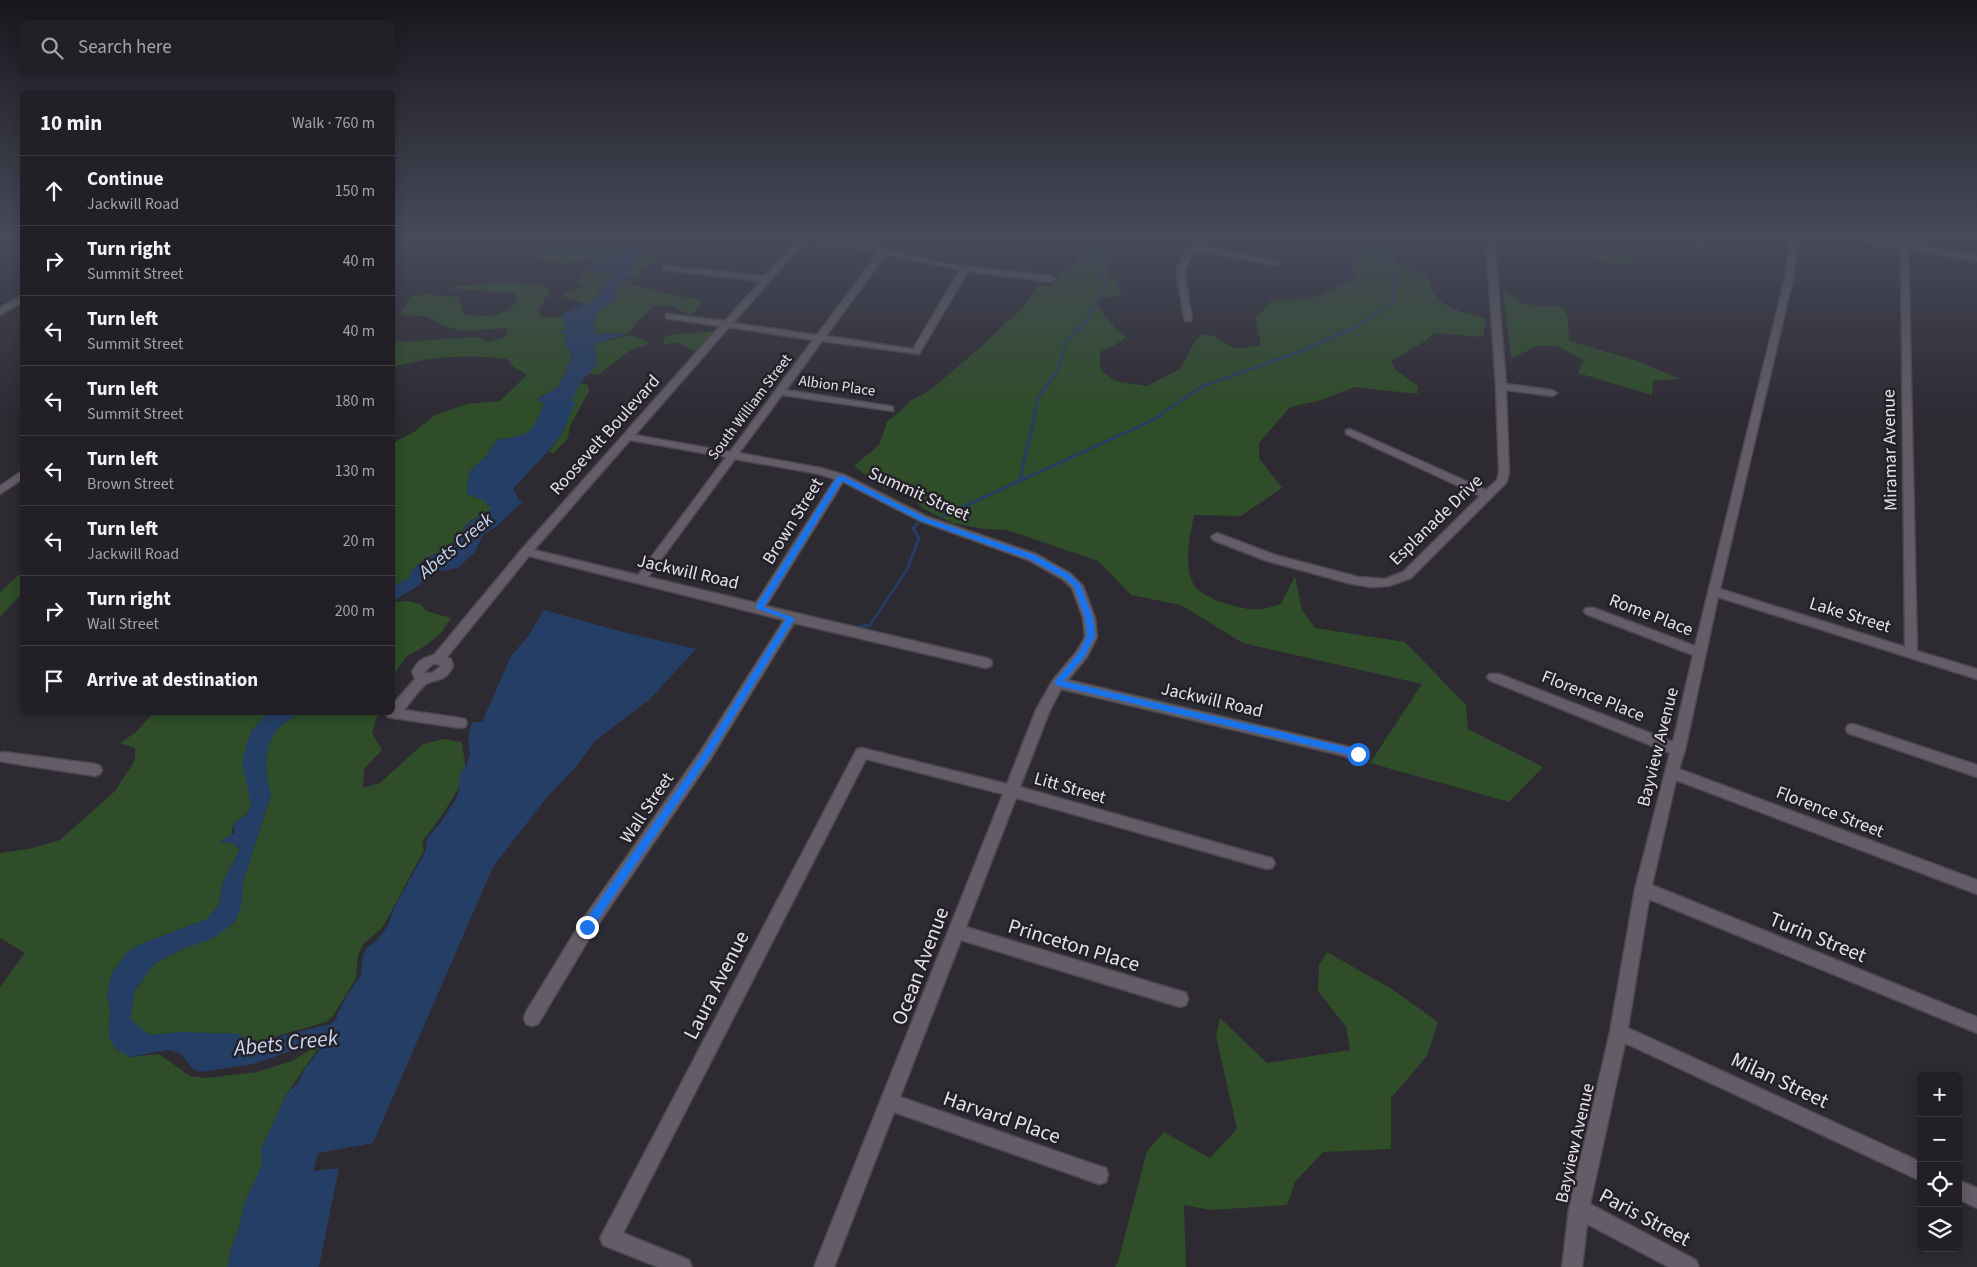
<!DOCTYPE html>
<meta charset="utf-8">
<style>
:root{--surface:#222026;--page:#2a282e;--text:#f1f3f6;--muted:#a2a3a7;--line:#3f3e43}
body{margin:0;font-family:"Source Sans 3",sans-serif;background:var(--page);color:var(--text)}
.controls{position:absolute;right:15px;bottom:15px;display:grid;overflow:hidden;border-radius:8px;box-shadow:0 2px 12px #0003}
.controls button{width:45px;height:45px;display:grid;place-items:center;padding:0;border:0;border-bottom:1px solid var(--line);background:var(--surface);color:var(--text);font:25px sans-serif}
.stop{position:absolute;width:15px;height:15px;margin:-11px;border:4px solid #1a73e8;border-radius:50%;background:#fff}
.stop.end{background:#1a73e8;border-color:#fff;box-shadow:0 1px 5px #0008}
.list{margin:0;padding:0;list-style:none}
h2{display:flex;justify-content:space-between;align-items:center;height:65px;margin:0;padding:0 20px;font-size:21px}
h2 small{font-size:16px;font-weight:400;color:var(--muted)}
.list li{display:grid;grid-template-columns:32px 1fr auto;gap:15px;align-items:center;box-sizing:border-box;height:70px;padding:0 20px;border-top:1px solid var(--line)}
.list b{display:block;font-size:19px;white-space:nowrap}
.list p{margin:0;font-size:16px;white-space:nowrap;color:var(--muted)}
.list em{font-size:16px;font-style:normal;color:var(--muted)}
.icon{flex:none;width:28px;height:28px;fill:none;stroke:currentColor;stroke-width:2;stroke-linecap:round;stroke-linejoin:round}
.map{position:relative;flex:none;width:1977px;height:1267px;overflow:hidden}
.search{position:absolute;background:var(--surface);box-shadow:0 2px 12px #0003;left:20px;top:20px;width:375px;height:55px;display:flex;align-items:center;gap:12px;box-sizing:border-box;padding:0 18px;border-radius:8px;color:var(--muted);font-size:19px}
.panel{position:absolute;background:var(--surface);box-shadow:0 2px 12px #0003;left:20px;top:90px;width:375px;height:625px;border-radius:8px}
.map>svg:first-child{display:block}
</style>
<div class="map">
<svg width="1977" height="1267" viewBox="0 0 1977 1267">
<rect width="100%" height="100%" fill="#2e2a32"/>
<path fill="#2e4d28" d="M577,238H633L614,260L596,263L592,260C572,262 554,266 535,256L537,249L553,243L567,244Z
M653,238H697L685,247L671,246L654,251L647,244Z
M1093,238H1122L1124,245L1115,246L1112,250L1109,275L1117,283L1122,294L1102,299L1096,304L1115,328L1126,337L1117,344L1100,352V369L1115,381L1147,386L1180,369L1194,343L1202,334L1213,336L1236,349L1261,345L1255,317L1264,310L1272,300L1311,299L1356,279L1348,249L1343,243L1311,238H1389L1396,263L1428,277C1434,308 1460,311 1486,318L1483,337L1435,333L1424,342L1391,361L1396,370L1418,386L1417,394L1355,387L1318,401L1290,407L1259,443V458L1282,488L1241,516L1194,515C1190,535 1183,566 1194,585C1202,599 1246,612 1262,609C1268,608 1274,606 1281,604L1295,576L1302,610L1315,628L1405,642L1466,705L1468,729L1543,767L1509,802L1370,763L1422,684L1243,643L1181,605L1131,595L1098,561L1007,530L985,529L952,523L922,508L910,493L883,488L854,466L879,445L887,422L903,409L910,401L929,391L976,351L1021,309L1038,286H1052L1060,274L1073,268L1089,242Z
M1586,238H1620L1613,253L1643,264L1614,265L1588,257L1597,245L1572,242Z
M633,254L654,256L656,260L638,276L627,278L631,275Z
M610,269L617,271C613,276 608,278 605,283C594,294 599,299 582,306L583,303L566,298L563,294L584,287L577,282L587,272Z
M622,281H631V285C655,289 677,297 701,300L700,306L691,315L668,305L654,306L633,326V328L628,333L596,334L593,324L596,312L615,301Z
M499,282L534,284L550,290L539,309L540,316C550,320 555,315 564,317L568,331L558,332L566,334L565,343L572,357L559,386L537,399L544,404C529,437 532,434 497,440L486,456L469,472L467,494L485,501L492,508C485,515 475,517 468,523C462,529 458,539 451,544C437,555 415,560 409,578L397,584L393,585V443L414,432L435,415L467,404L500,401L527,375L514,367L507,359C469,354 429,356 393,367V339L407,342L476,337L489,342L506,337L508,328L462,331L445,326L425,316L399,315L411,296L430,294L460,298V304L464,314C487,316 498,320 516,303L515,293L442,288Z
M1503,289C1526,310 1535,304 1563,307L1568,318L1569,341L1638,361L1680,379L1653,381L1652,395L1578,373L1584,360L1560,347L1540,345L1511,358Z
M715,331L695,351L679,343L663,344L665,337C673,333 703,333 715,331Z
M631,335L651,343L631,350L598,375L589,373L597,364L595,344Z
M580,383L588,385L589,391L570,426L568,438L554,453L549,452L565,429L566,418L576,404L571,402Z
M22,572V593L0,617V592Z
M407,601L420,604L426,611L451,618L442,632L425,646L407,656L393,676V602Z
M153,713H267L250,733L251,804L247,814L234,823L231,835L221,841L232,843L240,849L223,882L219,905L207,919L141,944L107,993L110,1009L109,1038L130,1057L159,1054L190,1076L207,1078L257,1072L292,1061L322,1043L286,1095L261,1150L263,1165L244,1204L239,1228L230,1252L228,1267H0V987L25,953L0,938V853L29,849L60,840L115,791L135,760V748L120,743L136,732Z
M299,713H378L372,733L382,750L364,769L363,788L380,783L423,744L444,739L462,742C462,750 466,761 465,769C462,789 435,826 422,842L424,850L383,927L363,944L358,955L356,978L333,1016L326,1022L252,1043L243,1039L239,1034L180,1032L152,1035L141,1029L130,1018L135,990L155,963L185,948L214,938L241,906L243,882L271,795C265,773 262,748 277,730C282,723 293,718 299,713Z
M1327,952L1392,989L1438,1022L1427,1056L1391,1098V1149L1323,1152L1295,1182L1287,1205L1211,1210L1184,1205L1186,1267H1115L1119,1258L1147,1151L1164,1132L1210,1158L1237,1129L1216,1036L1220,1018L1267,1063L1350,1050L1346,1027L1318,991L1319,965Z"/>
<path fill="#253e65" d="M633,238H653L648,244L654,251L633,254L637,261L631,275L622,281L615,301L596,312L593,324L596,334L628,333L595,344L597,364L580,383L572,401L576,404C566,416 568,425 560,436C546,456 529,471 513,489L519,500L523,501L496,527L483,535L475,552L458,568L435,572L418,586L393,601V585L397,584L409,578L413,568L453,543L469,522L485,514L491,508L485,501L467,494L469,472L486,456L497,440C530,434 531,436 544,404L537,400L559,386L572,357L565,343L566,334L555,333L568,331L564,325V317L559,316L565,312L595,300L605,282L616,271L610,269L587,272L601,266L595,264L596,263L614,260Z
M544,610L619,631L696,649L650,699L594,742L575,768L547,797L493,867L373,1143L318,1153L313,1171L339,1168L319,1267H228L230,1252L239,1228L244,1204L262,1165L261,1150L286,1095L299,1081L304,1070L318,1052L322,1043L302,1047L254,1064L200,1072L193,1069L180,1053L167,1050L130,1057L117,1050L109,1038L110,1009L107,993L112,973L127,952L141,944L207,919L219,905L223,882L240,849L232,843L220,842L234,833V823L247,814L251,804L242,762L250,733L267,713H299C293,718 282,723 277,730C262,748 265,773 271,794L243,882L241,906L235,922L214,938L185,948L155,963L135,990L130,1018L141,1029L152,1035L180,1032L240,1034L247,1042L252,1043L331,1024L337,1018V1014L347,995L361,975L363,955L366,949L378,939L387,927L395,906L425,852L428,837L439,825L456,799L459,789L460,774L467,764L470,753C468,744 468,732 472,722H482L511,656L529,635Z"/>
<g fill="none" stroke-linecap="round" stroke-linejoin="round">
<path stroke="#253e65" stroke-width="2.5" d="M1034,415L1039,396L1057,372L1067,340L1087,320L1106,288C1101,271 1093,254 1104,238
M1160,415L1201,387L1309,348L1355,327L1393,303L1394,273L1381,241"/>
<path stroke="#253e65" stroke-width="3" d="M1019,482L1035,414
M943,516L1153,420L1162,414
M857,627L870,625L907,570L919,538L913,529L918,523"/>
<defs>
<path id="street" d="M0,238H10L0,243Z
M795,238H820L871,245L906,255L946,264L1051,276L1055,279L1051,282L968,271L919,354L822,341L786,390L889,406L893,407V411L782,395L739,453L821,468L845,475L928,517L1036,554L1070,573L1083,586L1095,618L1097,637L1087,657L1068,680L1358,749L1363,750L1365,754L1363,758L1358,759L1061,689L1050,710L1020,787L1267,857L1272,858L1275,863L1272,868L1267,869L1016,798L966,927L1180,991L1186,993L1188,999L1186,1005L1180,1007L961,940L900,1097L1099,1166L1106,1168L1108,1175L1106,1182L1099,1184L894,1112L834,1267H814L1003,794L866,759L623,1233L689,1260L692,1267H658L603,1245L600,1238L857,749L862,748L1007,784L1036,710L1053,680L1077,651L1085,637L1083,618L1072,588L1062,579L1028,560L920,521L843,482L766,606L986,658L991,660L992,663L991,666L986,668L794,623L710,760L593,932L538,1024L532,1026L526,1024L524,1018L526,1012L581,922L700,752L784,620L529,556L447,657L451,659L453,666C445,681 442,678 428,683C422,685 409,704 404,710L460,718L465,719L467,723L465,727L460,728L393,718L388,717L386,713L392,712V705L415,679L412,672C417,661 423,658 434,655L522,549L720,326L669,319L666,318V314L725,321L761,281L667,270H664V266L765,276L797,240ZM805,241L879,252L817,335L733,323ZM886,254L960,270L913,349L826,336ZM729,327L813,340L730,452L635,435ZM630,440L726,457L638,575L534,550ZM735,459L819,474L835,479L756,603L648,577ZM433,664H437L441,666L432,673H425L426,670Z
M1195,238H1203L1198,246L1276,261L1280,263L1276,265L1195,250L1184,271L1192,319L1191,321H1185L1176,271L1181,259Z
M1486,238H1494L1506,384L1552,390L1557,393L1552,396L1506,390L1509,473L1506,483L1411,578L1389,586L1371,587L1352,584L1267,561L1213,540L1211,537L1217,533L1275,555L1358,577L1385,579L1403,572L1480,496L1346,434V430L1350,429L1486,490L1497,480L1499,473L1496,386Z
M1701,238H1710L1701,247H1695V243Z
M1791,238H1799L1793,278L1720,589L1905,647L1901,246L1908,244L1917,651L1977,669V679L1718,597L1685,750L1679,769L1977,880V894L1676,780L1652,885L1977,1017V1033L1649,899L1628,1028L1921,1162V1181L1625,1043L1590,1204L1696,1260L1699,1267H1669L1587,1224L1582,1267H1562L1569,1209L1610,1032L1635,889L1670,753L1489,680L1487,677L1489,674H1499L1673,742L1693,655L1586,614L1584,611L1586,608H1594L1695,646L1785,278Z
M19,297H22V302L0,315V308Z
M22,471V479L0,494V486Z
M1853,724L1977,765V777L1848,733L1846,729L1848,725Z
M4,752L95,764L100,766L102,770L100,774L95,776L4,762L0,761V753Z
M1958,1180L1977,1188V1208L1958,1199Z"/>
<path id="secondary" d="M1851,238H1877L1977,255V261L1856,241Z"/>
</defs>
<use href="#street" stroke="#4c484f" stroke-width="3"/>
<use href="#secondary" stroke="#4c484f" stroke-width="2"/>
<use href="#street" fill="#625d66" fill-rule="evenodd"/>
<use href="#secondary" fill="#625d66" fill-rule="evenodd"/>
</g>
<linearGradient id="sky" x2="0" y2="1"><stop stop-color="#19171c"/><stop offset="0.57" stop-color="#464a5a"/><stop offset="1" stop-color="#464a5a" stop-opacity="0"/></linearGradient>
<rect width="1977" height="416" fill="url(#sky)"/>
<path fill="#1a73e8" d="M841,475L926,518L1035,555L1069,574L1080,584L1093,618L1095,636L1085,656L1064,681L1358,750L1361,751V756L1358,757L1055,685V681L1079,652L1087,636L1085,618L1074,587L1064,578L1029,559L921,521L842,481L764,607L795,618L708,759L591,930H583L582,927L583,924L702,754L786,619L755,608L837,477Z"/>
<g text-anchor="middle" dominant-baseline="central" stroke-width="5" stroke-linejoin="round" paint-order="stroke">
<g font-size="15" fill="#e4e2e7" stroke="#242028">
<text transform="translate(837 386) rotate(8)">Albion Place</text>
<text transform="translate(750 407) rotate(-53)">South William Street</text>
</g>
<g font-size="18" fill="#e4e2e7" stroke="#242028">
<text transform="translate(605 435) rotate(-48)">Roosevelt Boulevard</text>
<text transform="translate(1890 450) rotate(-91)">Miramar Avenue</text>
<text transform="translate(919 494) rotate(24)">Summit Street</text>
<text transform="translate(1436 520) rotate(-44)">Esplanade Drive</text>
<text transform="translate(793 521) rotate(-58)">Brown Street</text>
<text transform="translate(688 572) rotate(13)">Jackwill Road</text>
<text transform="translate(1651 615) rotate(21)">Rome Place</text>
<text transform="translate(1850 615) rotate(17)">Lake Street</text>
<text transform="translate(1593 696) rotate(22)">Florence Place</text>
<text transform="translate(1212 700) rotate(13)">Jackwill Road</text>
<text transform="translate(1658 747) rotate(-76)">Bayview Avenue</text>
<text transform="translate(1070 788) rotate(16)">Litt Street</text>
<text transform="translate(647 808) rotate(-56)">Wall Street</text>
<text transform="translate(1830 812) rotate(21)">Florence Street</text>
<text transform="translate(1575 1143) rotate(-77)">Bayview Avenue</text>
</g>
<g font-size="19" font-style="italic" fill="#c7d8f3" stroke="#242028">
<text transform="translate(456 546) rotate(-40)">Abets Creek</text>
</g>
<g font-size="21" fill="#e4e2e7" stroke="#242028">
<text transform="translate(1818 937) rotate(22)">Turin Street</text>
<text transform="translate(1074 945) rotate(17)">Princeton Place</text>
<text transform="translate(920 966) rotate(-69)">Ocean Avenue</text>
<text transform="translate(716 985) rotate(-63)">Laura Avenue</text>
<text transform="translate(1780 1080) rotate(25)">Milan Street</text>
<text transform="translate(1002 1117) rotate(19)">Harvard Place</text>
<text transform="translate(1645 1217) rotate(28)">Paris Street</text>
</g>
<g font-size="22" font-style="italic" fill="#c7d8f3" stroke="#242028">
<text transform="translate(286 1043) rotate(-6)">Abets Creek</text>
</g>
</g>
</svg>
<div class="controls">
<button>+</button>
<button>−</button>
<button><svg class="icon" aria-label="locate" viewBox="0 0 24 24"><circle cx="12" cy="12" r="6"/><path d="M12 2v4M12 18v4M2 12h4M18 12h4"/></svg></button>
<button><svg class="icon" aria-label="layers" viewBox="0 0 24 24"><path d="M12 4l9 5-9 5-9-5zM3 14l9 5 9-5"/></svg></button>
</div>
<div class="stop" style="left:1358px;top:754px"></div>
<div class="stop end" style="left:587px;top:927px"></div>
<div class="search"><svg class="icon" aria-label="search" viewBox="0 0 24 24"><circle cx="10" cy="10" r="6"/><path d="M15 15l6 6"/></svg>Search here</div>
<section class="panel">
<h2>10 min<small>Walk · 760 m</small></h2>
<ul class="list">
<li><svg class="icon" aria-label="ahead" viewBox="0 0 24 24"><path d="M12 20V5M6 11l6-6 6 6"/></svg><div><b>Continue</b><p>Jackwill Road</p></div><em>150 m</em></li>
<li><svg class="icon" aria-label="right" viewBox="0 0 24 24"><path d="M7 20v-9h11M14 6l5 5-5 5"/></svg><div><b>Turn right</b><p>Summit Street</p></div><em>40 m</em></li>
<li><svg class="icon" aria-label="left" viewBox="0 0 24 24"><path d="M17 20v-9H6M10 6l-5 5 5 5"/></svg><div><b>Turn left</b><p>Summit Street</p></div><em>40 m</em></li>
<li><svg class="icon" aria-label="left" viewBox="0 0 24 24"><path d="M17 20v-9H6M10 6l-5 5 5 5"/></svg><div><b>Turn left</b><p>Summit Street</p></div><em>180 m</em></li>
<li><svg class="icon" aria-label="left" viewBox="0 0 24 24"><path d="M17 20v-9H6M10 6l-5 5 5 5"/></svg><div><b>Turn left</b><p>Brown Street</p></div><em>130 m</em></li>
<li><svg class="icon" aria-label="left" viewBox="0 0 24 24"><path d="M17 20v-9H6M10 6l-5 5 5 5"/></svg><div><b>Turn left</b><p>Jackwill Road</p></div><em>20 m</em></li>
<li><svg class="icon" aria-label="right" viewBox="0 0 24 24"><path d="M7 20v-9h11M14 6l5 5-5 5"/></svg><div><b>Turn right</b><p>Wall Street</p></div><em>200 m</em></li>
<li><svg class="icon" aria-label="arrive" viewBox="0 0 24 24"><path d="M6 21V4h12l-3 4 3 4H6"/></svg><div><b>Arrive at destination</b></div></li>
</ul>
</section>
</div>
